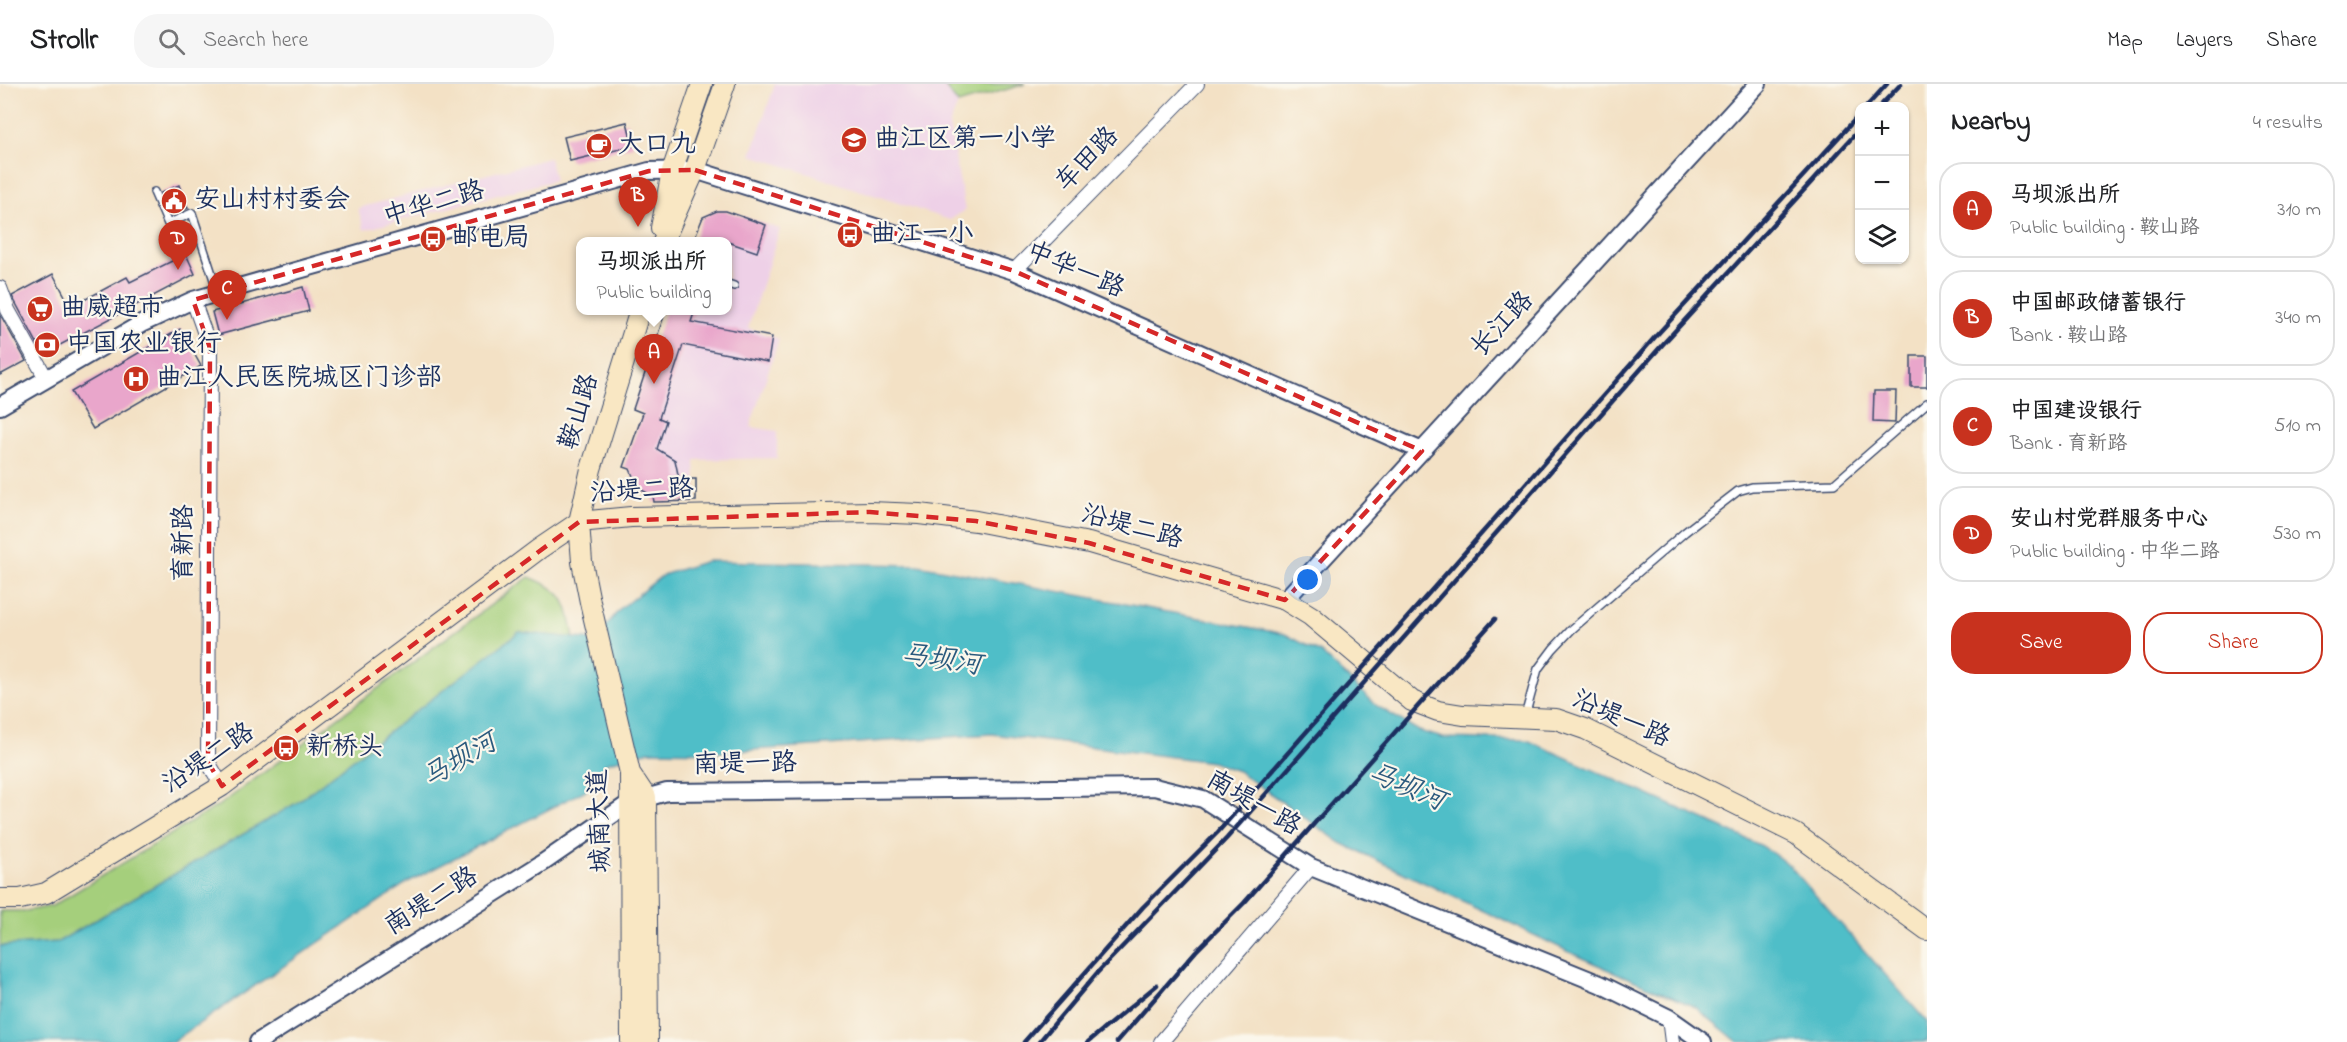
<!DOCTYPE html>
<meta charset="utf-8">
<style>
:root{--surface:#fff;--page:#f6f6f6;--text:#202124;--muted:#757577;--line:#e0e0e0;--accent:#c8321e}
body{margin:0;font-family:"Indie Flower","LXGW WenKai TC",sans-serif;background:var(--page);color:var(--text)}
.controls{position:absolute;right:18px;top:18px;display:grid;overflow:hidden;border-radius:12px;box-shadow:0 2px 4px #0004}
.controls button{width:54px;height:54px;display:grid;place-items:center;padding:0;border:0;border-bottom:2px solid var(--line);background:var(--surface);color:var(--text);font:30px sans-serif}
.you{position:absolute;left:1308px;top:496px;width:21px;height:21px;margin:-15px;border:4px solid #fff;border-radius:50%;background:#1a73e8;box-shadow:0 0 0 9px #1a73e833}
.badge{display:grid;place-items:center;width:39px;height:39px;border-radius:50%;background:var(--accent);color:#fff;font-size:20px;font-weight:700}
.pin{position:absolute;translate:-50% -50px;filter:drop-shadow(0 2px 3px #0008)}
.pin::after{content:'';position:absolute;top:32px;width:21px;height:18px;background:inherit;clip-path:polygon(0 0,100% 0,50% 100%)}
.popup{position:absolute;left:576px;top:153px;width:156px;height:78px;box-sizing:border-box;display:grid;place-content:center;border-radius:12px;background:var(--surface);filter:drop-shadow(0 2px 4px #0005);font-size:20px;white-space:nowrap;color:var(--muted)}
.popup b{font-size:22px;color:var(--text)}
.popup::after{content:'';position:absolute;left:50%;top:100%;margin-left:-12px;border:12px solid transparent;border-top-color:var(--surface)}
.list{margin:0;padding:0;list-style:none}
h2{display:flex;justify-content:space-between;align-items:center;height:78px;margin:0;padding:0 24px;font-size:26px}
h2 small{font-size:20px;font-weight:400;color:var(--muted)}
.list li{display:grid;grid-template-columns:39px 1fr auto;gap:18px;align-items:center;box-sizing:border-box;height:96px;margin:0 12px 12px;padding:0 12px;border:2px solid var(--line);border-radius:24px}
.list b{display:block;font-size:22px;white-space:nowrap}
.list p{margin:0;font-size:20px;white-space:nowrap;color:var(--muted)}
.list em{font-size:20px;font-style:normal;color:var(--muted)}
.actions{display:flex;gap:12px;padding:18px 24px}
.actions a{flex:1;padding:14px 0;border:2px solid var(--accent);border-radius:24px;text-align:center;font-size:21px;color:var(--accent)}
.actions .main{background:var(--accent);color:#fff}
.icon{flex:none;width:33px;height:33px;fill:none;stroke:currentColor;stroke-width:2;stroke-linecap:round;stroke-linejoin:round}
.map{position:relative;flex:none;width:1927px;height:958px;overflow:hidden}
header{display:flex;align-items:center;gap:36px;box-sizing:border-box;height:84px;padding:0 30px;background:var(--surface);border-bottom:2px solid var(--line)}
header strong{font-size:28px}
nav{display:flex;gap:33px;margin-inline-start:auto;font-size:21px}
.search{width:420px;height:54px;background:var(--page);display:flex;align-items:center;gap:15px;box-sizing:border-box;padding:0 21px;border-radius:24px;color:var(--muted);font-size:22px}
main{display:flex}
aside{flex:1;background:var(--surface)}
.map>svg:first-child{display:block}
</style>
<header>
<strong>Strollr</strong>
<div class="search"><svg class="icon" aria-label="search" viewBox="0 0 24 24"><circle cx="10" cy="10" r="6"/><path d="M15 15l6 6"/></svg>Search here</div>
<nav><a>Map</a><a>Layers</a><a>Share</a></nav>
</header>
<main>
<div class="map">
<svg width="1927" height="958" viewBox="0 0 1927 958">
<rect width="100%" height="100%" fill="#fbf7ec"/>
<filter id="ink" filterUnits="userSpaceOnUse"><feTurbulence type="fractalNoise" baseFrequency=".0167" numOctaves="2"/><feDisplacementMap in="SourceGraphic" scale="12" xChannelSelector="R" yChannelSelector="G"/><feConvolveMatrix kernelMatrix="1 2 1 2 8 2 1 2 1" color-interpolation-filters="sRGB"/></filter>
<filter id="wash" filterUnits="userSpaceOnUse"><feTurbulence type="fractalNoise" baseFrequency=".008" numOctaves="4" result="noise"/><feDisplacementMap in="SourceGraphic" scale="24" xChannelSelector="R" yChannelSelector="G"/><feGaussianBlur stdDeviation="1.35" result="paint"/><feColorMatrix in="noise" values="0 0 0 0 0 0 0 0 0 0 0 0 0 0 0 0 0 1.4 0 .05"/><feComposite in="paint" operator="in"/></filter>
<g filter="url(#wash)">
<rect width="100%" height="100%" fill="#f3e1c5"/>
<path fill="#eed0e7" d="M775,0H1025L958,20L949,41L965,126L950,136L751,71Z
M549,74L555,96L364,146L358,124Z
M717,127H726L780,145L748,244L779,255L750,343L777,347V374L695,376L696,417L654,418L653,412L638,404L630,385L624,383L643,329L659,334L695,227L728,226V158L693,157L703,133Z"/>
<path fill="#a5cf7c" stroke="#607f6d" stroke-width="1.5" d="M943,0H1025L958,20Z
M529,493C566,507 567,517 574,554L519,549L295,720L58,858L0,862V827H26L52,822L221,720Z"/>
<path fill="#50bec8" stroke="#367693" stroke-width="1.5" d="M707,477L918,481L1285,550L1321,569L1377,622L1419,647L1443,654L1527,656L1762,762L1789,781L1927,938V958H1738L1695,923L1582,874L1341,759L1238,687L1212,678L992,650L722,668L649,667L606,679L590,704L408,798L172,958H0V862L58,858L295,720L519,548L594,556L621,524L663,491Z"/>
<g id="blocks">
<path fill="#e9a6cb" d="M627,38L633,62L570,77L564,53Z
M179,101L188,124L170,131L161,109Z
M717,127H726L766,141L757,168L728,158H693L703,133Z
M186,170L195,190L43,270L12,212L53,190L71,223L127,193L130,198Z
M303,203L309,227L218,251L212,228Z
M666,226H695L691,238L772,253L768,278L683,261L659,334L666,337L657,365L675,376L679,395H696V417L654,418L653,412L638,404L630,385L624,383L643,329L633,325Z
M0,230L26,277L0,291Z
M180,245L201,282L93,345L71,308Z
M1911,272H1927V303H1911Z
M1874,307H1896L1895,339L1873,338Z"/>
</g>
</g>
<g filter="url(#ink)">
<use href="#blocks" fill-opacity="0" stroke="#3b4a6d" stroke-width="1.5"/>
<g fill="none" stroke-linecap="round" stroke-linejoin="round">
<defs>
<path id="service" d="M154,108L168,140L192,129L218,208
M728,200L734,202
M1525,632L1538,585L1553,565L1571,546L1685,448L1738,407L1752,403L1834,400L1927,319"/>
<path id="minor" d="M1014,187L1197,0
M0,204L8,226L46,294
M193,216L210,264L208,678L222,702
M1669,934L1672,958
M1161,958L1311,783"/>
<path id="tertiary" d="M0,322L141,240L193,216L649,87L695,86L1014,187L1422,367
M1285,516L1758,0
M258,958L544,778L631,718L667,708L1154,703L1203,715L1311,783L1600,900L1669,934L1703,958"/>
<path id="secondary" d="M661,144L672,87L702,0
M663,158L695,86L725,0
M630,689L646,713L648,958
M0,815H20L46,809L222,702L539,465L579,438L631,433L870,428L919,430L976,437L1089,459L1285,516L1311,532L1412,617L1438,627L1463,631L1556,635L1585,645L1796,750L1927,846
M631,958L630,689L590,518L582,478L579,438L591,385L640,226"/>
</defs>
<use href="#service" stroke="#3b4a6d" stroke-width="10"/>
<use href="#minor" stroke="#3b4a6d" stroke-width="16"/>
<use href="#tertiary" stroke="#3b4a6d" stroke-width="20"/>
<use href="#secondary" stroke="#3b4a6d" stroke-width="22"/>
<use href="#service" stroke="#fff" stroke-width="7"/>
<use href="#minor" stroke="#fff" stroke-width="14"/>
<use href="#tertiary" stroke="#fff" stroke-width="16"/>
<use href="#secondary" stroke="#f9e7c3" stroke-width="20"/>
<path stroke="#1b2f5e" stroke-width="4.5" d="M1867,22L1887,0
M1880,22L1901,0
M1024,958L1143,823L1218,748L1655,253L1860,30
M1039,958L1097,889L1227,754L1663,260L1860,45
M1088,958L1157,901
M1117,958L1196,867L1244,819L1495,535"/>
</g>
</g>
<path fill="none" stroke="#d62828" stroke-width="4.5" stroke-dasharray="12 8" stroke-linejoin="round" d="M695,86L1014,187L1422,367L1285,516L1089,459L976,437L870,428L579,438L222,702L208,678L210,264L193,216L649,87Z"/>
<defs>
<symbol id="school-disc" viewBox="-11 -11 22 22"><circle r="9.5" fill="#c8321e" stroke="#fbf7ec"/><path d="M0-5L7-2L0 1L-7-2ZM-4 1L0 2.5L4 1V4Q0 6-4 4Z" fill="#fff"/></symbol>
<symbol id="cafe-disc" viewBox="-11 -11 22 22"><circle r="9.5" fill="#c8321e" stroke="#fbf7ec"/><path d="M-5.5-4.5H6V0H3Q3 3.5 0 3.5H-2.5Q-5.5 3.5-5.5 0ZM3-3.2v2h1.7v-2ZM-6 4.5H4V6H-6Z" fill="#fff"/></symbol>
<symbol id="civic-disc" viewBox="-11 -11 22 22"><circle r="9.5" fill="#c8321e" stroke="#fbf7ec"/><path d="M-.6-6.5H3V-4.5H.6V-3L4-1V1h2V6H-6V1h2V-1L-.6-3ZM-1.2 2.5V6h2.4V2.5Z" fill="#fff"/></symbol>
<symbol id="bus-disc" viewBox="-11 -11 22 22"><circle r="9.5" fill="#c8321e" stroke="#fbf7ec"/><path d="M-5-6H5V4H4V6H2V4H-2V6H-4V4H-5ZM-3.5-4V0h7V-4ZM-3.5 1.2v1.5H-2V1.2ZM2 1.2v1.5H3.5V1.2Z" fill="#fff"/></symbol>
<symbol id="supermarket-disc" viewBox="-11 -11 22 22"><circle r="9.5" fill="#c8321e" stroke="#fbf7ec"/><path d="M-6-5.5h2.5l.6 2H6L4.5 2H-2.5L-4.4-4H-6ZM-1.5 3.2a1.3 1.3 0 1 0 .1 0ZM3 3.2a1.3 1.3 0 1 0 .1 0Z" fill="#fff"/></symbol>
<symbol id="bank-disc" viewBox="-11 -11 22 22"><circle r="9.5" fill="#c8321e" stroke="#fbf7ec"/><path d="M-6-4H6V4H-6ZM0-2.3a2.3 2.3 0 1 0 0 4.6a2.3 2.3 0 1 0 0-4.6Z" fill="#fff"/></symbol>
<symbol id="hospital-disc" viewBox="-11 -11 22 22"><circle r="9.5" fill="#c8321e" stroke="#fbf7ec"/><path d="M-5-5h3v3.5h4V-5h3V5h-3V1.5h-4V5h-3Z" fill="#fff"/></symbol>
</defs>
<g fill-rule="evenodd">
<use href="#school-disc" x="839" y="41" width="30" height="30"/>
<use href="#cafe-disc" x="584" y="47" width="30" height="30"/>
<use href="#civic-disc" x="159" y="102" width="30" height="30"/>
<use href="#bus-disc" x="835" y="136" width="30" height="30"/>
<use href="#bus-disc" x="418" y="140" width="30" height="30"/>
<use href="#supermarket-disc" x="25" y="210" width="30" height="30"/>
<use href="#bank-disc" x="32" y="246" width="30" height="30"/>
<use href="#hospital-disc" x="121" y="280" width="30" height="30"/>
<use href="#bus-disc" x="271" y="649" width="30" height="30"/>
</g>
<g text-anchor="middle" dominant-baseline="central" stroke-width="4.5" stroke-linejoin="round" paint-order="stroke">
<g font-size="26" fill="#1b2f5e" stroke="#fbf7ec" text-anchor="start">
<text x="874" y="56">曲江区第一小学</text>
<text x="618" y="62">大口九</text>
<text x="194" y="117">安山村村委会</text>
<text x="870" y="151">曲江一小</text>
<text x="452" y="155">邮电局</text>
<text x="60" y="225">曲威超市</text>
<text x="66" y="261">中国农业银行</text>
<text x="156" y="295">曲江人民医院城区门诊部</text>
<text x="306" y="664">新桥头</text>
</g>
<g font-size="26" fill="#1b2f5e" stroke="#fbf7ec">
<text transform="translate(1088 76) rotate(-46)">车田路</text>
<text transform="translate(434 121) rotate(-16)">中华二路</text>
<text transform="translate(1075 187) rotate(23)">中华一路</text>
<text transform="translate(1503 241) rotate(-47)">长江路</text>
<text transform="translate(580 328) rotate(-73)">鞍山路</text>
<text transform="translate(642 408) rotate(-3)">沿堤二路</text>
<text transform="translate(1132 444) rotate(15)">沿堤二路</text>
<text transform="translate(185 459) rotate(-90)">育新路</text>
<text transform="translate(1621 636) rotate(24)">沿堤一路</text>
<text transform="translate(209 675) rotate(-34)">沿堤二路</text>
<text transform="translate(745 681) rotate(-1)">南堤一路</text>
<text transform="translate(1253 720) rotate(30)">南堤一路</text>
<text transform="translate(601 737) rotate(-92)">城南大道</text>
<text transform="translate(432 818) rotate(-32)">南堤二路</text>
</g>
<g font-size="27" font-style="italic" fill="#2b5a7e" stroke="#fbf7ec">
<text transform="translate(941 577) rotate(8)">马坝河</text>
<text transform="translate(460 677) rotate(-30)">马坝河</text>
<text transform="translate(1406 704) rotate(23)">马坝河</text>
</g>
</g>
</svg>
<div class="controls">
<button>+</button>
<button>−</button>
<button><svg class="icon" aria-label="layers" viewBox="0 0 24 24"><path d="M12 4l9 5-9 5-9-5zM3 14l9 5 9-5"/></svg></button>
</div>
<div class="you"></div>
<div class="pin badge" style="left:654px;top:300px">A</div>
<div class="popup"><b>马坝派出所</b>Public building</div>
<div class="pin badge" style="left:638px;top:143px">B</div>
<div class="pin badge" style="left:227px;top:236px">C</div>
<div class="pin badge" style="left:178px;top:186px">D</div>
</div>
<aside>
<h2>Nearby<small>4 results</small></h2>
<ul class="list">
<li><span class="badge">A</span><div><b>马坝派出所</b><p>Public building · 鞍山路</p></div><em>310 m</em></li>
<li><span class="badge">B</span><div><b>中国邮政储蓄银行</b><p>Bank · 鞍山路</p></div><em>340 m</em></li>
<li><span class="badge">C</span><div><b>中国建设银行</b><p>Bank · 育新路</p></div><em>510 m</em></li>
<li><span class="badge">D</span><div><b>安山村党群服务中心</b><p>Public building · 中华二路</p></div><em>530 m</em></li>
</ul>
<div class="actions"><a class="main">Save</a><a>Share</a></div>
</aside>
</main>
